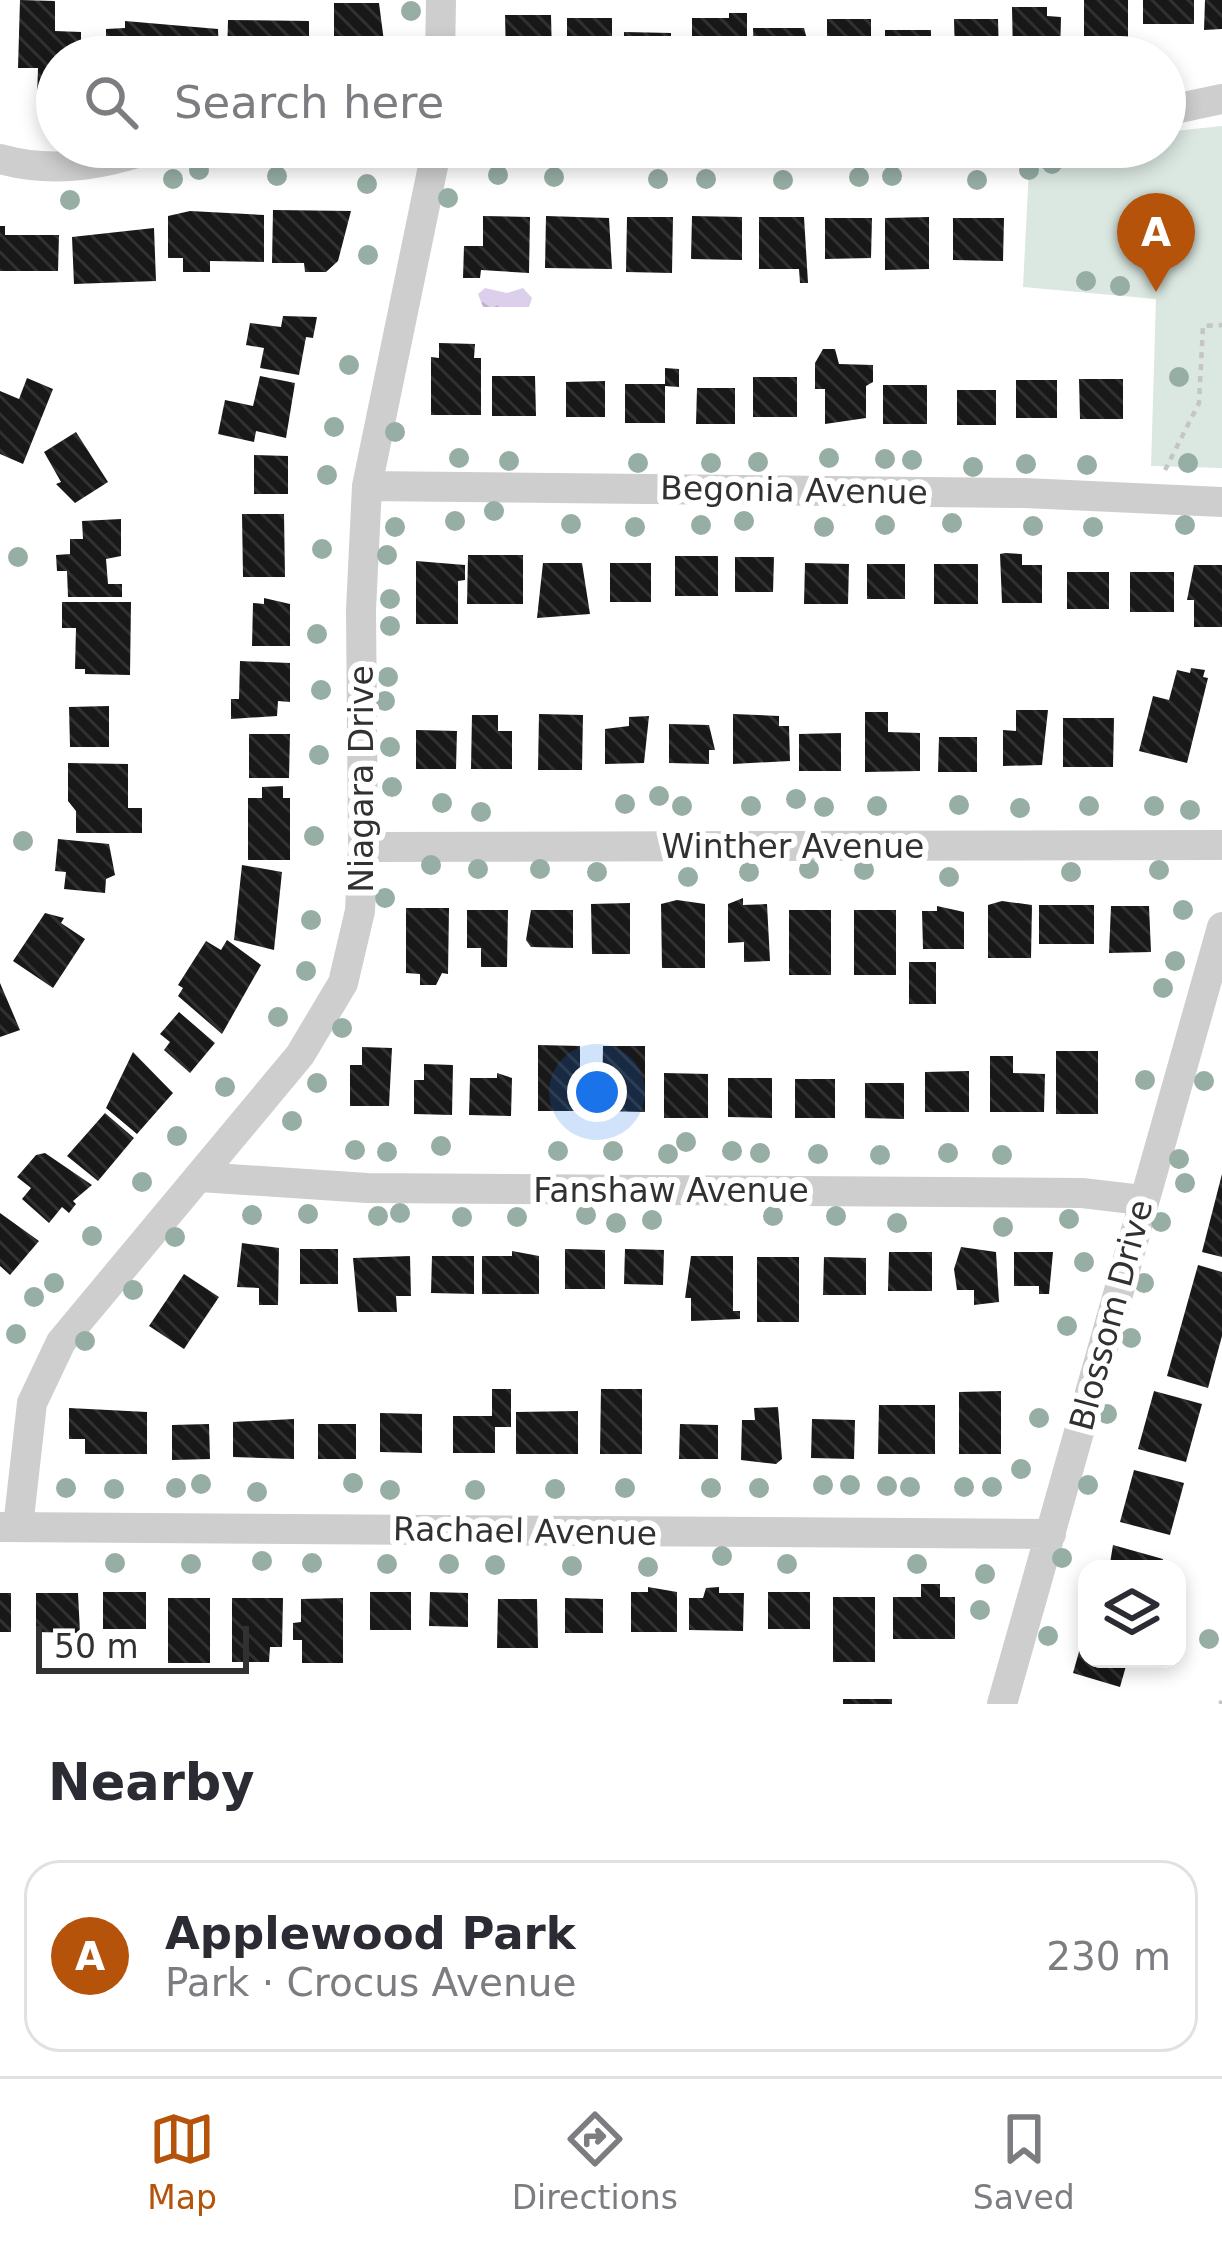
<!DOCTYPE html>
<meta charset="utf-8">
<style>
:root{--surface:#fff;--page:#f7f7f7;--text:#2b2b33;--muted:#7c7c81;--line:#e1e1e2;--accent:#b45309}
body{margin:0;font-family:"DejaVu Sans",sans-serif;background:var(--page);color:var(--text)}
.controls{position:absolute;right:36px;bottom:36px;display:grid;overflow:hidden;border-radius:24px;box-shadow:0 6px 18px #0003}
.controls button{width:108px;height:108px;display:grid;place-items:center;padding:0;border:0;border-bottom:3px solid var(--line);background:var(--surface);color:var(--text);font:60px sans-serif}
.scale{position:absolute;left:36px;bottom:30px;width:213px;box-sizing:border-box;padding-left:12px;border:6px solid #313131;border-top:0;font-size:33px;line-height:42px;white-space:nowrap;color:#313131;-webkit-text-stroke:9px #fff;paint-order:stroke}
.you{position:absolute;left:597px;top:1092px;width:42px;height:42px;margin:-30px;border:9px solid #fff;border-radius:50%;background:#1a73e8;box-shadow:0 0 0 18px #1a73e833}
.badge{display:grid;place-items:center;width:78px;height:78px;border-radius:50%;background:var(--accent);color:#fff;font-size:39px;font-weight:700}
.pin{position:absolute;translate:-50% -99px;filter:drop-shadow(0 3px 6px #0008)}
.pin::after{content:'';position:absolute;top:63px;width:42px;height:36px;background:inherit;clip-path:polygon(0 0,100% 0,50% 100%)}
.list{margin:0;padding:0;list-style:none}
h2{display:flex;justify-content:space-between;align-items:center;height:156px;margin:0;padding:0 48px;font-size:51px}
h2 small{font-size:39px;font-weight:400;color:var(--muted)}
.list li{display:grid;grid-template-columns:78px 1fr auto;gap:36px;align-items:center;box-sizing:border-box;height:192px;margin:0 24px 24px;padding:0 24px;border:3px solid var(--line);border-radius:36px}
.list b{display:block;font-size:45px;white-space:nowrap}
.list p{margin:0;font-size:39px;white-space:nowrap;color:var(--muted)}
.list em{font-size:39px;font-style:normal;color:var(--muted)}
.icon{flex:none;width:66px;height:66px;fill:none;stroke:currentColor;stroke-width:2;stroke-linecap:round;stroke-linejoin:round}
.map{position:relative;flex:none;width:1222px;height:1704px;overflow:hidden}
.search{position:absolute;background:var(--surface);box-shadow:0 6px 18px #0003;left:36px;right:36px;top:36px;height:132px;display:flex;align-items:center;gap:30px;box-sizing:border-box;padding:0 42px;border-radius:66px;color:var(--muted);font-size:45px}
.sheet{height:372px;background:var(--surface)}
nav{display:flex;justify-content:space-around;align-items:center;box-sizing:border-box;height:168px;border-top:3px solid var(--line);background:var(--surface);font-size:33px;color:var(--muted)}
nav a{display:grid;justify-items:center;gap:6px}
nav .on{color:var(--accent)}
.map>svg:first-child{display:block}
</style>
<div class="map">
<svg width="1222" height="1704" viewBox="0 0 1222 1704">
<defs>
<pattern id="water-ripples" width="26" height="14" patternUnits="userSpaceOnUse" patternTransform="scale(3)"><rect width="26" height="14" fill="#dccfeb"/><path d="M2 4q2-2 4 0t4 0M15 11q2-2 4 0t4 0" fill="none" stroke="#bdb2ca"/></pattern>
<pattern id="building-back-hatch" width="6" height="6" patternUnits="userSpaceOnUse" patternTransform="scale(3)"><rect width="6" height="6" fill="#181818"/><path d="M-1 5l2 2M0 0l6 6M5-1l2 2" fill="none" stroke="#313131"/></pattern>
</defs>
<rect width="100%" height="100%" fill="#fff"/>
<path fill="#dbe8e1" d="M1222,126V468L1151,466L1156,299L1023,287L1030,148L1165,147V132Z"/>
<path fill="url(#water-ripples)" d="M485,288L507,293L523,288L532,298L529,307H483L478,294Z"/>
<path fill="url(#building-back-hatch)" d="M20,0L55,1V31L81,32V57H57V98H37L38,68H18Z
M1084,0H1128V42L1084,41Z
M1143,0H1194V24H1143Z
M1205,0H1222V29L1204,30Z
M334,3H379L386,57H334Z
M1012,7H1047V16L1061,17L1060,57H1013Z
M729,13H747V41H737V57H692V18H729Z
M505,15H551L552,57H506Z
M567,18H612V57H567Z
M827,19H871V57H827Z
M954,19H998L999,57H955Z
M228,20L309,21V57H227Z
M125,21L218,29L219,57H106V29L125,28Z
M753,28H804L808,43H804V57H754Z
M885,30H931V57H885Z
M624,32L671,33V57H624Z
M273,210L351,211L338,261L326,272H305L304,263H272Z
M190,211L264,215V262L210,261V272H183V258H168V216Z
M483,216L530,217L529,273L481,270L480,278H463L464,246H483Z
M546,216L609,218L612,269L545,268Z
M692,216L742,217V260L691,259Z
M627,217H673L672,273L626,272Z
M759,217H804L808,283H800L799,269H759Z
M929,217V269L885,270V218Z
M825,218H872L871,258L825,259Z
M953,218H1004L1003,261L953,260Z
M0,226H5V235H59L58,271H0Z
M154,228L156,281L74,284L72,237Z
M283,316L317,317L313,338L306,337L299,375L260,368L264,348L246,345L250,323L281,327Z
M439,343L475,344L474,358H481V415H431V357L439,358Z
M823,349H835L839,364L873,365V382L866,386V418L825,424V389H815V363Z
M665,368L679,369V387L665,386V423H625V384H665Z
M260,376L295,383L286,438L256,431L254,442L218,434L225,400L253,406Z
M492,376H535L536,416H492Z
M753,377H797V417H753Z
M27,378L53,389L23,464L0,454V391L19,399Z
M1079,379H1123V419H1080Z
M1016,380H1057V418H1016Z
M605,381V417H566V382Z
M883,385H927V424H883Z
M697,388H735V424H696Z
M957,390H996V425H957Z
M76,432L108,482L75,503L56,484L61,482L44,452Z
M254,455L288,456V494H254Z
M242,514H284L285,577H243Z
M121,519V556L106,559L108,584H122V597H68L67,571H57L56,555L70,554V539H83L82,521Z
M1005,553L1022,554V565H1042V603H1002L1000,554Z
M468,555H523V604H467Z
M675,556H718V596H675Z
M735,557H774L773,592H735Z
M416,561L465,565V580L458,581V624H416Z
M543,563H582L590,614L537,618Z
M610,563H651V602H610Z
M805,563L849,564L848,604H804Z
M867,564H905V599H867Z
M934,564H978V604H934Z
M1194,565H1222V627H1194V600H1187Z
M1067,572H1109V609H1067Z
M1130,572H1174V612H1130Z
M264,598L290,604V646H252L253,603L264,604Z
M62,602H131L130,675L85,674V669H75L76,628H62Z
M240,661L290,663V702L278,701L277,716L231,719V699H239Z
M1191,668L1205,670L1203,677L1208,678L1187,763L1139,751L1153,696L1169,700L1177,670L1190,673Z
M109,706V747H70L69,707Z
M1016,710H1048L1042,765L1003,766V730L1016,731Z
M865,712H888V732L920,733V771L865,772Z
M539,714L583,715L582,770H538Z
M733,714L779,716V726H789L790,761L733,764Z
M472,715H498V731H512V769H471Z
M649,716L644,763L605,764V729L629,726V717Z
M1063,718H1114L1113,767H1063Z
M669,724L709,725L715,750H709V764L669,763Z
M416,730L457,731L456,769H416Z
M841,733V771H799V734Z
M249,734H290L289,778H249Z
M939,737H977V772H938Z
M68,763L128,764V808H142V833H76V811L68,801Z
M283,786V798H290V860H248V798H262V787Z
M58,839L109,844L115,875L106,879L105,893L64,889L66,872L55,871Z
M242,865L282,872L274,950L234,940Z
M743,898V905L767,904L770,961L744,962V942L728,943V904Z
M677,900L705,904V968H662L661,904Z
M1002,901L1032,905L1031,958H988V905Z
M630,903V954H592L591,904Z
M1039,905H1094V944H1039Z
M937,906L964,912V949H923L922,911H937Z
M1111,906H1149L1151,952L1109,953Z
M406,908H449L448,974L442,973L436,985H420V974L406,973Z
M467,910H508L507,967H481V948H467Z
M531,910H573V948L531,947L526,940Z
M789,910H831V975H789Z
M854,910H896V975H854Z
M45,913L64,918L61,923L85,939L53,988L13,961Z
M227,940L261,965L222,1034L178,996L183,988L178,985L206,941L221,950Z
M909,962H936V1004H909Z
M0,983L20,1030L0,1037Z
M179,1012L215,1043L190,1073L164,1050L170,1042L160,1034Z
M538,1045L580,1046V1111H538Z
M603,1046H645V1112L602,1111Z
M362,1047L392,1048L389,1106H350V1065H362Z
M1056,1051H1098V1114H1056Z
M133,1052L173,1093L137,1134L106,1108Z
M990,1056H1013V1073L1045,1074L1044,1112H990Z
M424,1064L453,1065L452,1115L414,1114V1080H424Z
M969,1071V1112H925V1072Z
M497,1073L512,1078L511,1116L469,1115L470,1078H497Z
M664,1073L708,1074V1118H664Z
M728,1078H772V1118L728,1117Z
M795,1079H835V1118H795Z
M865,1083H904V1119L865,1118Z
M105,1113L134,1138L98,1181L67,1156Z
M45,1153L92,1185L73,1201L76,1204L69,1213L62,1207L49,1223L22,1199L31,1188L17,1177L36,1155Z
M1222,1174V1257L1202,1252Z
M0,1213L39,1241L10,1275L0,1266Z
M242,1243L279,1248L278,1305H259V1288L237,1287Z
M961,1247L996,1252L999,1302L974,1305V1290H957L954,1269Z
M300,1249H338V1284H300Z
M565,1249L605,1250V1289H565Z
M625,1249L664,1250L663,1285L624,1284Z
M512,1251L539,1256V1294H482V1256H512Z
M889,1252H932V1291H888Z
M1014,1252H1053L1049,1294H1039V1286H1014Z
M410,1256L411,1296H396L397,1312H358L353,1258Z
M432,1256H474V1294L431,1293Z
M691,1256H733V1311H740V1319L691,1321V1298H685Z
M757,1257H799V1322H757Z
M824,1257L866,1258V1295H823Z
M1198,1265L1222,1272V1336L1208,1388L1167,1376Z
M184,1274L219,1297L184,1349L149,1326Z
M492,1389H511V1427H495V1453H453V1416H492Z
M601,1389H642V1454H600Z
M1001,1391V1454H959V1392Z
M1154,1391L1202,1404L1186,1462L1138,1449Z
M879,1405H935V1454H878Z
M778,1407L782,1459L776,1464L741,1460L742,1420H755L754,1408Z
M69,1408L147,1412V1454H85V1439H69Z
M578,1411V1454H516V1412Z
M380,1413L422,1414V1453L380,1452Z
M294,1419V1459L233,1457V1422Z
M812,1419L855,1420L854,1459L811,1458Z
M209,1424L210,1459L172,1460V1425Z
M318,1424H356V1459H318Z
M680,1424L718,1425V1459H679Z
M1134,1470L1184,1483L1170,1535L1120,1522Z
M1113,1545L1163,1559L1161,1569H1109Z
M921,1584H940V1597H955V1639H893V1597H921Z
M648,1587L677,1592V1632H631V1592H648Z
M719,1587V1593H744L743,1631L689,1630V1598H703L706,1588Z
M103,1592H146V1629H103Z
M370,1592H411V1630H370Z
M430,1592L468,1593V1627L429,1626Z
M768,1592H810V1629H768Z
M0,1593H11V1632H0Z
M36,1593H78L80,1633L36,1632Z
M833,1597H875V1662H833Z
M168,1598H210V1663H168Z
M232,1598H283L282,1647H270L269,1662H232Z
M343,1598V1663H302V1640H293V1623L301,1622V1599Z
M565,1598L603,1599V1633H565Z
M498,1599H537L538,1648H497Z
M1086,1627L1087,1659H1128L1120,1687L1073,1673Z
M843,1699H892V1704H843Z"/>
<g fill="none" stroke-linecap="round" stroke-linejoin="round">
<path stroke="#c5c5c5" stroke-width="4.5" stroke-dasharray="6 6" stroke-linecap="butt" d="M1165,470L1199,403L1203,326L1222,325
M1220,1704L1222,1701"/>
<path stroke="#cecece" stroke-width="30" d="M440,57L441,0
M1165,111L1222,99
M0,159C53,174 103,165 155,147
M367,486L1025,493L1222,502
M363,847L1222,845
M200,1177L367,1188L1082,1193L1142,1200
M1,1527L1051,1534
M18,1527L32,1403L61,1342L300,1055L343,983L360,911L363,847L361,610L367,486L437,147
M1002,1704L1222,927"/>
</g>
<g fill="#96aea4">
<circle cx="411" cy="11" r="10"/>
<circle cx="1052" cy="164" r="10"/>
<circle cx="199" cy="170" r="10"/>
<circle cx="1029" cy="170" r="10"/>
<circle cx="498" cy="175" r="10"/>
<circle cx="277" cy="176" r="10"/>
<circle cx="892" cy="176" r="10"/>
<circle cx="554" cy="177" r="10"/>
<circle cx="859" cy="177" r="10"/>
<circle cx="173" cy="179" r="10"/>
<circle cx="658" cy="179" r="10"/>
<circle cx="706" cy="179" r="10"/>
<circle cx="783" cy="180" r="10"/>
<circle cx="977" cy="180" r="10"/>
<circle cx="367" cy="184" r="10"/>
<circle cx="448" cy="198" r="10"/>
<circle cx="70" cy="200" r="10"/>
<circle cx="368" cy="255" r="10"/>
<circle cx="1086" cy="281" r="10"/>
<circle cx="1120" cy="286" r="10"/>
<circle cx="349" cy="365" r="10"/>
<circle cx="1179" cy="377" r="10"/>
<circle cx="334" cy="427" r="10"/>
<circle cx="395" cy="432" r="10"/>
<circle cx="459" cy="458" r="10"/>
<circle cx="829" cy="458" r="10"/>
<circle cx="885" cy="459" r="10"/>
<circle cx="912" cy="460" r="10"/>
<circle cx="509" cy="461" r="10"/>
<circle cx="758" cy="462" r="10"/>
<circle cx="638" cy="463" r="10"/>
<circle cx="711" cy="463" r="10"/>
<circle cx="1188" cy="463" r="10"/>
<circle cx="1026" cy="464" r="10"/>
<circle cx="1087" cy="465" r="10"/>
<circle cx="973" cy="467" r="10"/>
<circle cx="327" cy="475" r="10"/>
<circle cx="494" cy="511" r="10"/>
<circle cx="455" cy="521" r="10"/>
<circle cx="744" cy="521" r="10"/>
<circle cx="952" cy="523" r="10"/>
<circle cx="571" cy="524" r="10"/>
<circle cx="701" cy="525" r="10"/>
<circle cx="885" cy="525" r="10"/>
<circle cx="1185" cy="525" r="10"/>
<circle cx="1033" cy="526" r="10"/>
<circle cx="395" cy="527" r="10"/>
<circle cx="635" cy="527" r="10"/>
<circle cx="824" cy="527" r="10"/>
<circle cx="1093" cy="527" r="10"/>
<circle cx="322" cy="549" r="10"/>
<circle cx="387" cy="555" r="10"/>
<circle cx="18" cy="557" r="10"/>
<circle cx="390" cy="599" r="10"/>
<circle cx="390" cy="626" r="10"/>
<circle cx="317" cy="634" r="10"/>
<circle cx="388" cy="677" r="10"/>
<circle cx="321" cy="690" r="10"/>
<circle cx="385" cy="701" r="10"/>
<circle cx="390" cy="747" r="10"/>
<circle cx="319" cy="755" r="10"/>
<circle cx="392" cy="787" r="10"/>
<circle cx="659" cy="796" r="10"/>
<circle cx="796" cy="799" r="10"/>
<circle cx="442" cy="803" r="10"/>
<circle cx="625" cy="804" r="10"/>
<circle cx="959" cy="805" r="10"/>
<circle cx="682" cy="806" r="10"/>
<circle cx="751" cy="806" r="10"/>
<circle cx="877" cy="806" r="10"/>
<circle cx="1089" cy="806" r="10"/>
<circle cx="1154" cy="806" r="10"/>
<circle cx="824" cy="807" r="10"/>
<circle cx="1020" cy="808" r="10"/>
<circle cx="1190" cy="810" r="10"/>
<circle cx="481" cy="812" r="10"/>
<circle cx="314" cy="836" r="10"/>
<circle cx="23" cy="841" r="10"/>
<circle cx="431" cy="865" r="10"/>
<circle cx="478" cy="869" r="10"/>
<circle cx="540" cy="869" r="10"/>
<circle cx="809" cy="869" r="10"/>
<circle cx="864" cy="870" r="10"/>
<circle cx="1159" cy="870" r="10"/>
<circle cx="597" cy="872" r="10"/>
<circle cx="749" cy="872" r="10"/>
<circle cx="1071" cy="872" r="10"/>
<circle cx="688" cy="877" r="10"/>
<circle cx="949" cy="877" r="10"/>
<circle cx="385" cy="898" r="10"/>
<circle cx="1183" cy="910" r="10"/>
<circle cx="311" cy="920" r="10"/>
<circle cx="1175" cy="961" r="10"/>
<circle cx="306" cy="971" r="10"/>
<circle cx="1163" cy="988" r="10"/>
<circle cx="278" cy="1017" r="10"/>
<circle cx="342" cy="1028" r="10"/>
<circle cx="1145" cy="1080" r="10"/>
<circle cx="1204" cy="1081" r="10"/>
<circle cx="317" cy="1083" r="10"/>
<circle cx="225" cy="1087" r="10"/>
<circle cx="292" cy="1121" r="10"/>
<circle cx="177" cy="1136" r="10"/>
<circle cx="686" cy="1142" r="10"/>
<circle cx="441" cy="1146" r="10"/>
<circle cx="355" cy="1150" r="10"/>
<circle cx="558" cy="1151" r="10"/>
<circle cx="613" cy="1151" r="10"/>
<circle cx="732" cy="1151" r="10"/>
<circle cx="387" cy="1152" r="10"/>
<circle cx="760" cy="1153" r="10"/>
<circle cx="948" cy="1153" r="10"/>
<circle cx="668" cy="1154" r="10"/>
<circle cx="818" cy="1154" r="10"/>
<circle cx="880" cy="1155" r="10"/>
<circle cx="1002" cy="1155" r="10"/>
<circle cx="1179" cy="1159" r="10"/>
<circle cx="142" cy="1182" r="10"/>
<circle cx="1185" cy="1183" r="10"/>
<circle cx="400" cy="1213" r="10"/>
<circle cx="308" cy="1214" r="10"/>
<circle cx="252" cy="1215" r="10"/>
<circle cx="586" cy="1215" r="10"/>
<circle cx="378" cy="1216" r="10"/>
<circle cx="773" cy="1216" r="10"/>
<circle cx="836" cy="1216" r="10"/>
<circle cx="462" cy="1217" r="10"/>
<circle cx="517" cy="1217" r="10"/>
<circle cx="1069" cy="1219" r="10"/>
<circle cx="652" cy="1220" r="10"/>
<circle cx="1161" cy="1222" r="10"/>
<circle cx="616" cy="1223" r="10"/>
<circle cx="897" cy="1223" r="10"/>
<circle cx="1003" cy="1227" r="10"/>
<circle cx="92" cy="1236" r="10"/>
<circle cx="175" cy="1237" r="10"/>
<circle cx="1084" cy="1262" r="10"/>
<circle cx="54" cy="1283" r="10"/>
<circle cx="1144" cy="1283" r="10"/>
<circle cx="133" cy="1290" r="10"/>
<circle cx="34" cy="1297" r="10"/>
<circle cx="1067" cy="1326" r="10"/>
<circle cx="16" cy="1334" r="10"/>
<circle cx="1131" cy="1338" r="10"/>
<circle cx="85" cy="1341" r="10"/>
<circle cx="1107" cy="1414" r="10"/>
<circle cx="1039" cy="1418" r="10"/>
<circle cx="1021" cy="1469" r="10"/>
<circle cx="353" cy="1483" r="10"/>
<circle cx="201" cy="1484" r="10"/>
<circle cx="823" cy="1485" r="10"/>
<circle cx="850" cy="1485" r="10"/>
<circle cx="1088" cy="1485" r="10"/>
<circle cx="887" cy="1486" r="10"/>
<circle cx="910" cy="1487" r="10"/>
<circle cx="964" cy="1487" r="10"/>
<circle cx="992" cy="1487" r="10"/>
<circle cx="66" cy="1488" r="10"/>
<circle cx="176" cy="1488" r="10"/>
<circle cx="625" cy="1488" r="10"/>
<circle cx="711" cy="1488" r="10"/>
<circle cx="759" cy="1488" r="10"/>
<circle cx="114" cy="1489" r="10"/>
<circle cx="555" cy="1489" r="10"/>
<circle cx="390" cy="1490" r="10"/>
<circle cx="475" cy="1490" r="10"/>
<circle cx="257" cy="1492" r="10"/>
<circle cx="722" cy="1556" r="10"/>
<circle cx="1062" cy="1558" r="10"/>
<circle cx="262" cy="1561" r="10"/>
<circle cx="115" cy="1563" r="10"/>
<circle cx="312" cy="1563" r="10"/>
<circle cx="191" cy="1564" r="10"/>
<circle cx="387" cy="1564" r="10"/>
<circle cx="449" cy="1564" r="10"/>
<circle cx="787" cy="1564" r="10"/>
<circle cx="917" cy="1564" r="10"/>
<circle cx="495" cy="1565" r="10"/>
<circle cx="572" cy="1566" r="10"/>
<circle cx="648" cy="1567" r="10"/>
<circle cx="985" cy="1574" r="10"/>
<circle cx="980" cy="1610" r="10"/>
<circle cx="1048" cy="1636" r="10"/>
<circle cx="1209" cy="1639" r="10"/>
</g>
<g text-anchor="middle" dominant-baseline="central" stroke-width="12" stroke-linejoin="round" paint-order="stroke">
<g font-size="33" fill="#313131" stroke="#fff">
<text transform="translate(794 490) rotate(1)">Begonia Avenue</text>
<text transform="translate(361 779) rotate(-90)">Niagara Drive</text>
<text x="793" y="846">Winther Avenue</text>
<text x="671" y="1190">Fanshaw Avenue</text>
<text transform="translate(1111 1315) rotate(-75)">Blossom Drive</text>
<text transform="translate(525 1531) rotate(1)">Rachael Avenue</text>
</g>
</g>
</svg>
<div class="controls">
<button><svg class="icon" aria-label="layers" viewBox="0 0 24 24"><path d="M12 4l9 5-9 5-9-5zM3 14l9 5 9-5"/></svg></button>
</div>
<div class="scale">50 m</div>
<div class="you"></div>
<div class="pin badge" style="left:1156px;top:292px">A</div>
<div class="search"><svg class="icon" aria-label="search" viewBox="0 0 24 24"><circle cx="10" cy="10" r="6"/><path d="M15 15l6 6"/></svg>Search here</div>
</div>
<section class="sheet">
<h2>Nearby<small></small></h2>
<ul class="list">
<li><span class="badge">A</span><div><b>Applewood Park</b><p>Park · Crocus Avenue</p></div><em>230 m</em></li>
</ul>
</section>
<nav>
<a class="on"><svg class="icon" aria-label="map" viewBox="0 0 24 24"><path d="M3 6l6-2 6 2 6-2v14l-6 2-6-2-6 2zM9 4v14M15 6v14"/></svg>Map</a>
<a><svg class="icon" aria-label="directions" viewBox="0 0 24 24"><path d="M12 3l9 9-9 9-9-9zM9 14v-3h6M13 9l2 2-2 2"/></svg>Directions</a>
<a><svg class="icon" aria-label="saved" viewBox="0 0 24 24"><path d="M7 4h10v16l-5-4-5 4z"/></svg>Saved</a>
</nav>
